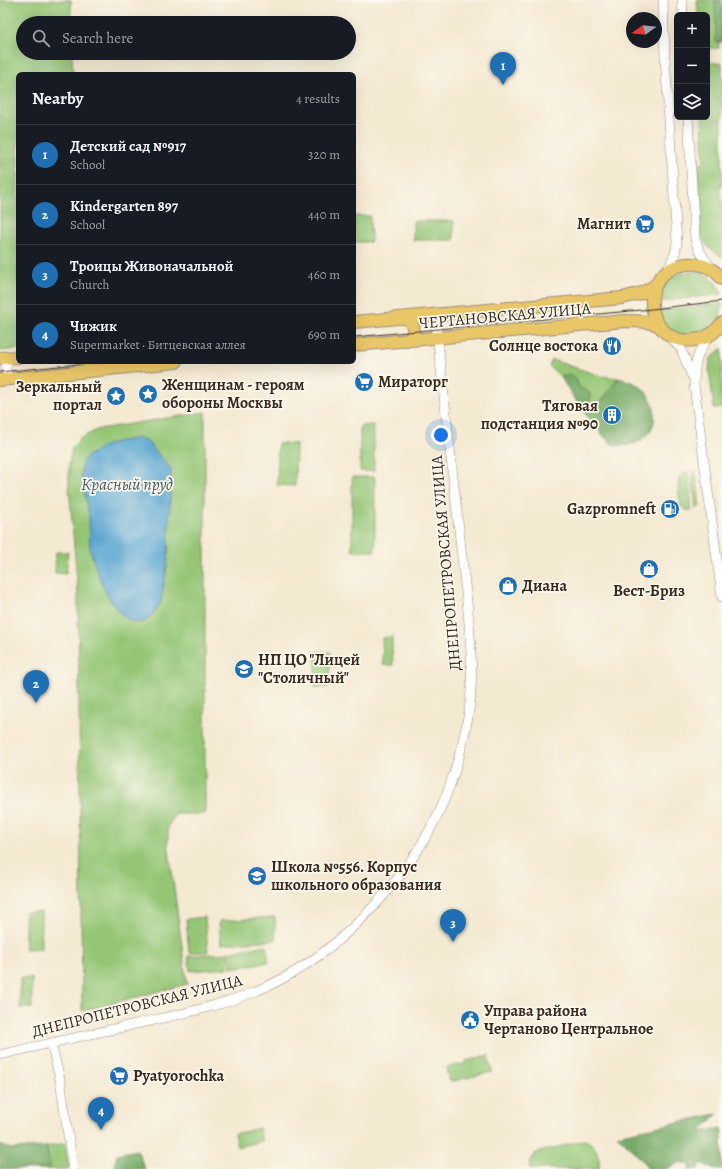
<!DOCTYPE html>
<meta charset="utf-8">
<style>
:root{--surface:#171b24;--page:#20242c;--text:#f1f3f6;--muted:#9ea1a6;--line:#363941;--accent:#1f6fb2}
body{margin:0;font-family:Alegreya,serif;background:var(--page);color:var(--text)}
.controls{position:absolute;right:12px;top:12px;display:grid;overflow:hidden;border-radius:6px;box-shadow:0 4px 16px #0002}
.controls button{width:36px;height:36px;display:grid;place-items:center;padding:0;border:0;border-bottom:1px solid var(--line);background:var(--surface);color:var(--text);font:20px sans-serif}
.compass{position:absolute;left:626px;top:12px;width:36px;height:36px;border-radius:50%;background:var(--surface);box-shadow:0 4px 16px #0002;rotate:255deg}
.you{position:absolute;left:441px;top:435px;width:14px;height:14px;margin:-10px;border:3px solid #fff;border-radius:50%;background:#1a73e8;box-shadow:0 0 0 6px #1a73e833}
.badge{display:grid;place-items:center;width:26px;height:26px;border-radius:50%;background:var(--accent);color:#fff;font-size:13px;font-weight:700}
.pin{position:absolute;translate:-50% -33px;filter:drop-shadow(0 1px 2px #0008)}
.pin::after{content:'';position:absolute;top:21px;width:14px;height:12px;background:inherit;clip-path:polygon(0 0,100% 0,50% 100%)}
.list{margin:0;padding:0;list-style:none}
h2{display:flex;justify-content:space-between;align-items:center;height:52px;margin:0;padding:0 16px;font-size:17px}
h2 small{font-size:13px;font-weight:400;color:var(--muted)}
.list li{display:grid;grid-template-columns:26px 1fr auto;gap:12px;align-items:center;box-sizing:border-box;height:60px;padding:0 16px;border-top:1px solid var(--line)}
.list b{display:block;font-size:15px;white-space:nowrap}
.list p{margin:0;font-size:13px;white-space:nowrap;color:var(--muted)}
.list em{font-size:13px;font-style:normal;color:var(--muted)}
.icon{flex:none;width:22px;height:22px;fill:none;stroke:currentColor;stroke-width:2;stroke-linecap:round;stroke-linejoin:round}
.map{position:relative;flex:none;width:722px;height:1169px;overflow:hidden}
.search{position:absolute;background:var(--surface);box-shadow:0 4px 16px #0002;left:16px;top:16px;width:340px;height:44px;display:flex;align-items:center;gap:10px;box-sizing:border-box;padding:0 14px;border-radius:22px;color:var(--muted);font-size:15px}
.panel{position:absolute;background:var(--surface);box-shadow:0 4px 16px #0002;left:16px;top:72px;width:340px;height:292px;border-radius:6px}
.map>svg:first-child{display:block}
</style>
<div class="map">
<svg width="722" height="1169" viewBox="0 0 722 1169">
<rect width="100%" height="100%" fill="#fbf7ec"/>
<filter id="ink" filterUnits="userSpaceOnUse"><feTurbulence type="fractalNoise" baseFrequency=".025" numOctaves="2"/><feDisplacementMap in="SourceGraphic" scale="8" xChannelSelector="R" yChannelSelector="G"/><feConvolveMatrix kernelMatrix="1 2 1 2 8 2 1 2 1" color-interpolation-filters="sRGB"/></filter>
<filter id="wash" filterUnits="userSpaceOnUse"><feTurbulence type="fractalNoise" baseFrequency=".012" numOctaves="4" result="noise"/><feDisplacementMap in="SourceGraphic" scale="16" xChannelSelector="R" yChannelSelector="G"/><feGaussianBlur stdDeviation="0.9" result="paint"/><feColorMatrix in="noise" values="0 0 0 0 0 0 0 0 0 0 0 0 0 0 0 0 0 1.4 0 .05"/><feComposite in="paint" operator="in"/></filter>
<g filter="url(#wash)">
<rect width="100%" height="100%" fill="#f4e9d1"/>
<path fill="#94c676" stroke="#68784a" d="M0,0H71V23H23V53H72L73,74H18V349L0,351Z
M697,0H718L719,48H707V15H698Z
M707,63H722V186H720V199H722V257C716,253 709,249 705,243C696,230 699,181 698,164L704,163L702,117H707Z
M354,216H370L371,242H354Z
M413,221H454V240H413Z
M697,271C711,276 716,281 722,294L658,302C659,298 659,293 661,289C669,276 683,272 697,271Z
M722,303C722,316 717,330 704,334C701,336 695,335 691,335C674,336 664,328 659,311Z
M722,348V408L714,409L709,370L710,359Z
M552,360L601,376L618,378L602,401L593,411L588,405L579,387L564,376L561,377L549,366Z
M205,412V814H176L168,826V843L187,984L82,1011L78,593L69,486V464L72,447L81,438L99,429Z
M374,425V471H360V426Z
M278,443L296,444L295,486L277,485Z
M691,471L696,473L700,506L696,510Z
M688,472L692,510H686L681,506C679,494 673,476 688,472Z
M352,477H375V551H352Z
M56,552H68L66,574L55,573Z
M392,637L393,665H383L382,638Z
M316,652H330L329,687H315Z
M25,912H41V949H25Z
M205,917L208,952L189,953L186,919Z
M275,917L276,940L221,944L219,921Z
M266,945L269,962L231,968L228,952Z
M227,953L228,968L190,971L188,956Z
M20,978H32V1008H20Z
M488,1055L492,1072L449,1082L446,1068L466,1063V1061Z
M259,1128L262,1141L237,1147L234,1134Z
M584,1140C596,1142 601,1159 599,1169H530L531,1160L536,1153Z
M65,1143L69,1169H51L46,1147Z"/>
<path fill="#77ab67" stroke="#596a42" d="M715,0H722V42H716Z
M571,375L576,378L579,387L590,393V400L588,405L593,410L602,401L618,378C624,380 632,381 638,385C663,402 660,440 628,445C623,446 618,446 613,444C603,440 566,388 561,377Z
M717,1114L700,1132L722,1128V1169H715L701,1163L698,1169H689L690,1165L681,1162L665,1169H648L642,1160L617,1135Z
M0,1145L11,1149L46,1147L51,1169H0Z
M137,1150L145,1169H116L115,1163L117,1154Z"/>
<path fill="#5aa6d2" stroke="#4a6878" d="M139,438L146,440L171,469L168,560L161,602L154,613L145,622L134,623L123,616L112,603L104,589L96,569L90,549L89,516L81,475L83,460C104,443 113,442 139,438Z"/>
</g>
<g filter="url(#ink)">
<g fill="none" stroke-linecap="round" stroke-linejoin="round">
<defs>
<path id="minor" d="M663,0L665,57L677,243L675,254L666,273
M682,0L683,15
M688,117L695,239L699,250L712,269
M710,335C697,352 694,364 694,385L722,597
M669,336L681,349L692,376
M10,379C5,370 4,365 11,357
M51,1043L60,1079L73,1169
M0,1055C45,1044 91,1034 136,1024C176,1015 218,1007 256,991C330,962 403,886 437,816C452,785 462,750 468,717C474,683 471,646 468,611L436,324L438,319L445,314"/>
<path id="major" d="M722,279C714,268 701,263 687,264C634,270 645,347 694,340C706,339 715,333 722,323
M406,318C416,325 416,334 407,341
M354,322L622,298L642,293L656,285
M354,345L625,321C637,321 647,321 659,325
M0,358L18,357
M0,380L176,362"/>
</defs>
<use href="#minor" stroke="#988a78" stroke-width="10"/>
<use href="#major" stroke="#988a78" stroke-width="14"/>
<use href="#minor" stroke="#fff" stroke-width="9"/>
<use href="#major" stroke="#e9c769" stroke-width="12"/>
<path stroke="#3b2a1e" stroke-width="1" d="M354,337L652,309L722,301
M0,372L98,362"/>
</g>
</g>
<defs>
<symbol id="supermarket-disc" viewBox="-11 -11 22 22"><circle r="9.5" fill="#1f6fb2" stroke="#fbf7ec"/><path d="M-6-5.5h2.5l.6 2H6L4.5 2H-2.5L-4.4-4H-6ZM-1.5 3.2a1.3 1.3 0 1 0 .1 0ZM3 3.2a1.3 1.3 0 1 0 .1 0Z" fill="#fff"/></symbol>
<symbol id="restaurant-disc" viewBox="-11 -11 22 22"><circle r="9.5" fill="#1f6fb2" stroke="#fbf7ec"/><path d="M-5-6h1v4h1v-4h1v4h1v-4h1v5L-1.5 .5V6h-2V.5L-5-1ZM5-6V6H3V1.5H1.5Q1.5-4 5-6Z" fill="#fff"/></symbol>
<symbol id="sight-disc" viewBox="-11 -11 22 22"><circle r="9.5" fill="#1f6fb2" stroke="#fbf7ec"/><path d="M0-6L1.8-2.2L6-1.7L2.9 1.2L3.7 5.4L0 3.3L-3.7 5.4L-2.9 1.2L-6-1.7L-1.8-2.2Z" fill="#fff"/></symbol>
<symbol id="building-disc" viewBox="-11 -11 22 22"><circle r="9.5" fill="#1f6fb2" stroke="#fbf7ec"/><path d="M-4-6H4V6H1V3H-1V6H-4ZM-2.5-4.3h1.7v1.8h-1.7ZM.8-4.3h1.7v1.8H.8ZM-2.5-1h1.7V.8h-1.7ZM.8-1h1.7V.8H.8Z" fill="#fff"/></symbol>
<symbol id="fuel-disc" viewBox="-11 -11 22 22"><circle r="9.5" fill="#1f6fb2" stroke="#fbf7ec"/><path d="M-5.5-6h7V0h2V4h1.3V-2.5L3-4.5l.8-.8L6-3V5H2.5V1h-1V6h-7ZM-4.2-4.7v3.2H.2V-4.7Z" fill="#fff"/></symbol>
<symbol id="shop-disc" viewBox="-11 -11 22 22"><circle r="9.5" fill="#1f6fb2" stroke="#fbf7ec"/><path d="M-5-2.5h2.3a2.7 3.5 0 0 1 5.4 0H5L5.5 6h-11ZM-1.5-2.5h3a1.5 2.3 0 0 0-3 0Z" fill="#fff"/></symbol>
<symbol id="school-disc" viewBox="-11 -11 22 22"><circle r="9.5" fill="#1f6fb2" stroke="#fbf7ec"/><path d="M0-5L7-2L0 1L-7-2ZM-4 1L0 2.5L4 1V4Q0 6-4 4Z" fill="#fff"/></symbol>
<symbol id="civic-disc" viewBox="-11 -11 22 22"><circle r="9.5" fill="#1f6fb2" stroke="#fbf7ec"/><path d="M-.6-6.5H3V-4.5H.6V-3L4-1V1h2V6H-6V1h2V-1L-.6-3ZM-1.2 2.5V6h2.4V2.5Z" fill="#fff"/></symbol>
</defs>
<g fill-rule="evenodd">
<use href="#supermarket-disc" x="634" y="213" width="22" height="22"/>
<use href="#restaurant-disc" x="601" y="335" width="22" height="22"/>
<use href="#supermarket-disc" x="353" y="371" width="22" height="22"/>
<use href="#sight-disc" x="137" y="383" width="22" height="22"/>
<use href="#sight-disc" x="105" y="385" width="22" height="22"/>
<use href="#building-disc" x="601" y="404" width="22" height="22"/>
<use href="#fuel-disc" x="659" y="498" width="22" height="22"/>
<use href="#shop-disc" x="638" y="558" width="22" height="22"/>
<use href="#shop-disc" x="497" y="575" width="22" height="22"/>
<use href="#school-disc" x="233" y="658" width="22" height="22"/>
<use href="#school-disc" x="246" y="865" width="22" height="22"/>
<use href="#civic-disc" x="459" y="1009" width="22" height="22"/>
<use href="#supermarket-disc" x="108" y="1065" width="22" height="22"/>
</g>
<g text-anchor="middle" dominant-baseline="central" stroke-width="3.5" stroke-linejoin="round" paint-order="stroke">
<g font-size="16" font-weight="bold" fill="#3b2a1e" stroke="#fbf7ec" text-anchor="start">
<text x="631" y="224" text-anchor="end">Магнит</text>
<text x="598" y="346" text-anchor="end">Солнце востока</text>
<text x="378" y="382">Мираторг</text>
<text x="162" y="385">Женщинам - героям<tspan x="162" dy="18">обороны Москвы</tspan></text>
<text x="102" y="387" text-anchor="end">Зеркальный<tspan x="102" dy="18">портал</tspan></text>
<text x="598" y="406" text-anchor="end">Тяговая<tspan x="598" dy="18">подстанция №90</tspan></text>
<text x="656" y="509" text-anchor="end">Gazpromneft</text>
<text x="522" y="586">Диана</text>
<text x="649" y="591" text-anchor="middle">Вест-Бриз</text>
<text x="258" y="660">НП ЦО "Лицей<tspan x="258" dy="18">"Столичный"</tspan></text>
<text x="271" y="867">Школа №556. Корпус<tspan x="271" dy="18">школьного образования</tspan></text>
<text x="484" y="1011">Управа района<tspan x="484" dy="18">Чертаново Центральное</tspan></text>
<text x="133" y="1076">Pyatyorochka</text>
</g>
<g font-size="16" fill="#3b2a1e" stroke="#fbf7ec">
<text transform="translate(505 316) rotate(-5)">ЧЕРТАНОВСКАЯ УЛИЦА</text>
<text transform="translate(446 563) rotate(-95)">ДНЕПРОПЕТРОВСКАЯ УЛИЦА</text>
<text transform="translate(137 1006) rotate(-14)">ДНЕПРОПЕТРОВСКАЯ УЛИЦА</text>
</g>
<g font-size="17" font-style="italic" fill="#475c66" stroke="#fbf7ec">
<text x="127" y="484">Красный пруд</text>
</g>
</g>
</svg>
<div class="controls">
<button>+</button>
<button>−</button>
<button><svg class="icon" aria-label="layers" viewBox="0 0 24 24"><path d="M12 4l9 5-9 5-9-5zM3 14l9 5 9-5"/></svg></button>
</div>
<svg class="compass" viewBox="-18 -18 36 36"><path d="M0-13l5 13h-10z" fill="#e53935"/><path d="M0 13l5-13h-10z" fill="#9ea1a6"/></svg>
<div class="you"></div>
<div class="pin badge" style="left:503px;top:85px">1</div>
<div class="pin badge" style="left:36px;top:703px">2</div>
<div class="pin badge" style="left:453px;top:942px">3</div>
<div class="pin badge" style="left:101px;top:1130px">4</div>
<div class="search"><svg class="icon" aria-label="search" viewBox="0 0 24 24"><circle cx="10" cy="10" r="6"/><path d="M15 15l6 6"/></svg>Search here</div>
<section class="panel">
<h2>Nearby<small>4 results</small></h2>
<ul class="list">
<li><span class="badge">1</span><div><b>Детский сад №917</b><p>School</p></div><em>320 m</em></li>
<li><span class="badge">2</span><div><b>Kindergarten 897</b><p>School</p></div><em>440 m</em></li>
<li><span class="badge">3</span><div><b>Троицы Живоначальной</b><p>Church</p></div><em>460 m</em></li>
<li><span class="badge">4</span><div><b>Чижик</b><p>Supermarket · Битцевская аллея</p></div><em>690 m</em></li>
</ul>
</section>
</div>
